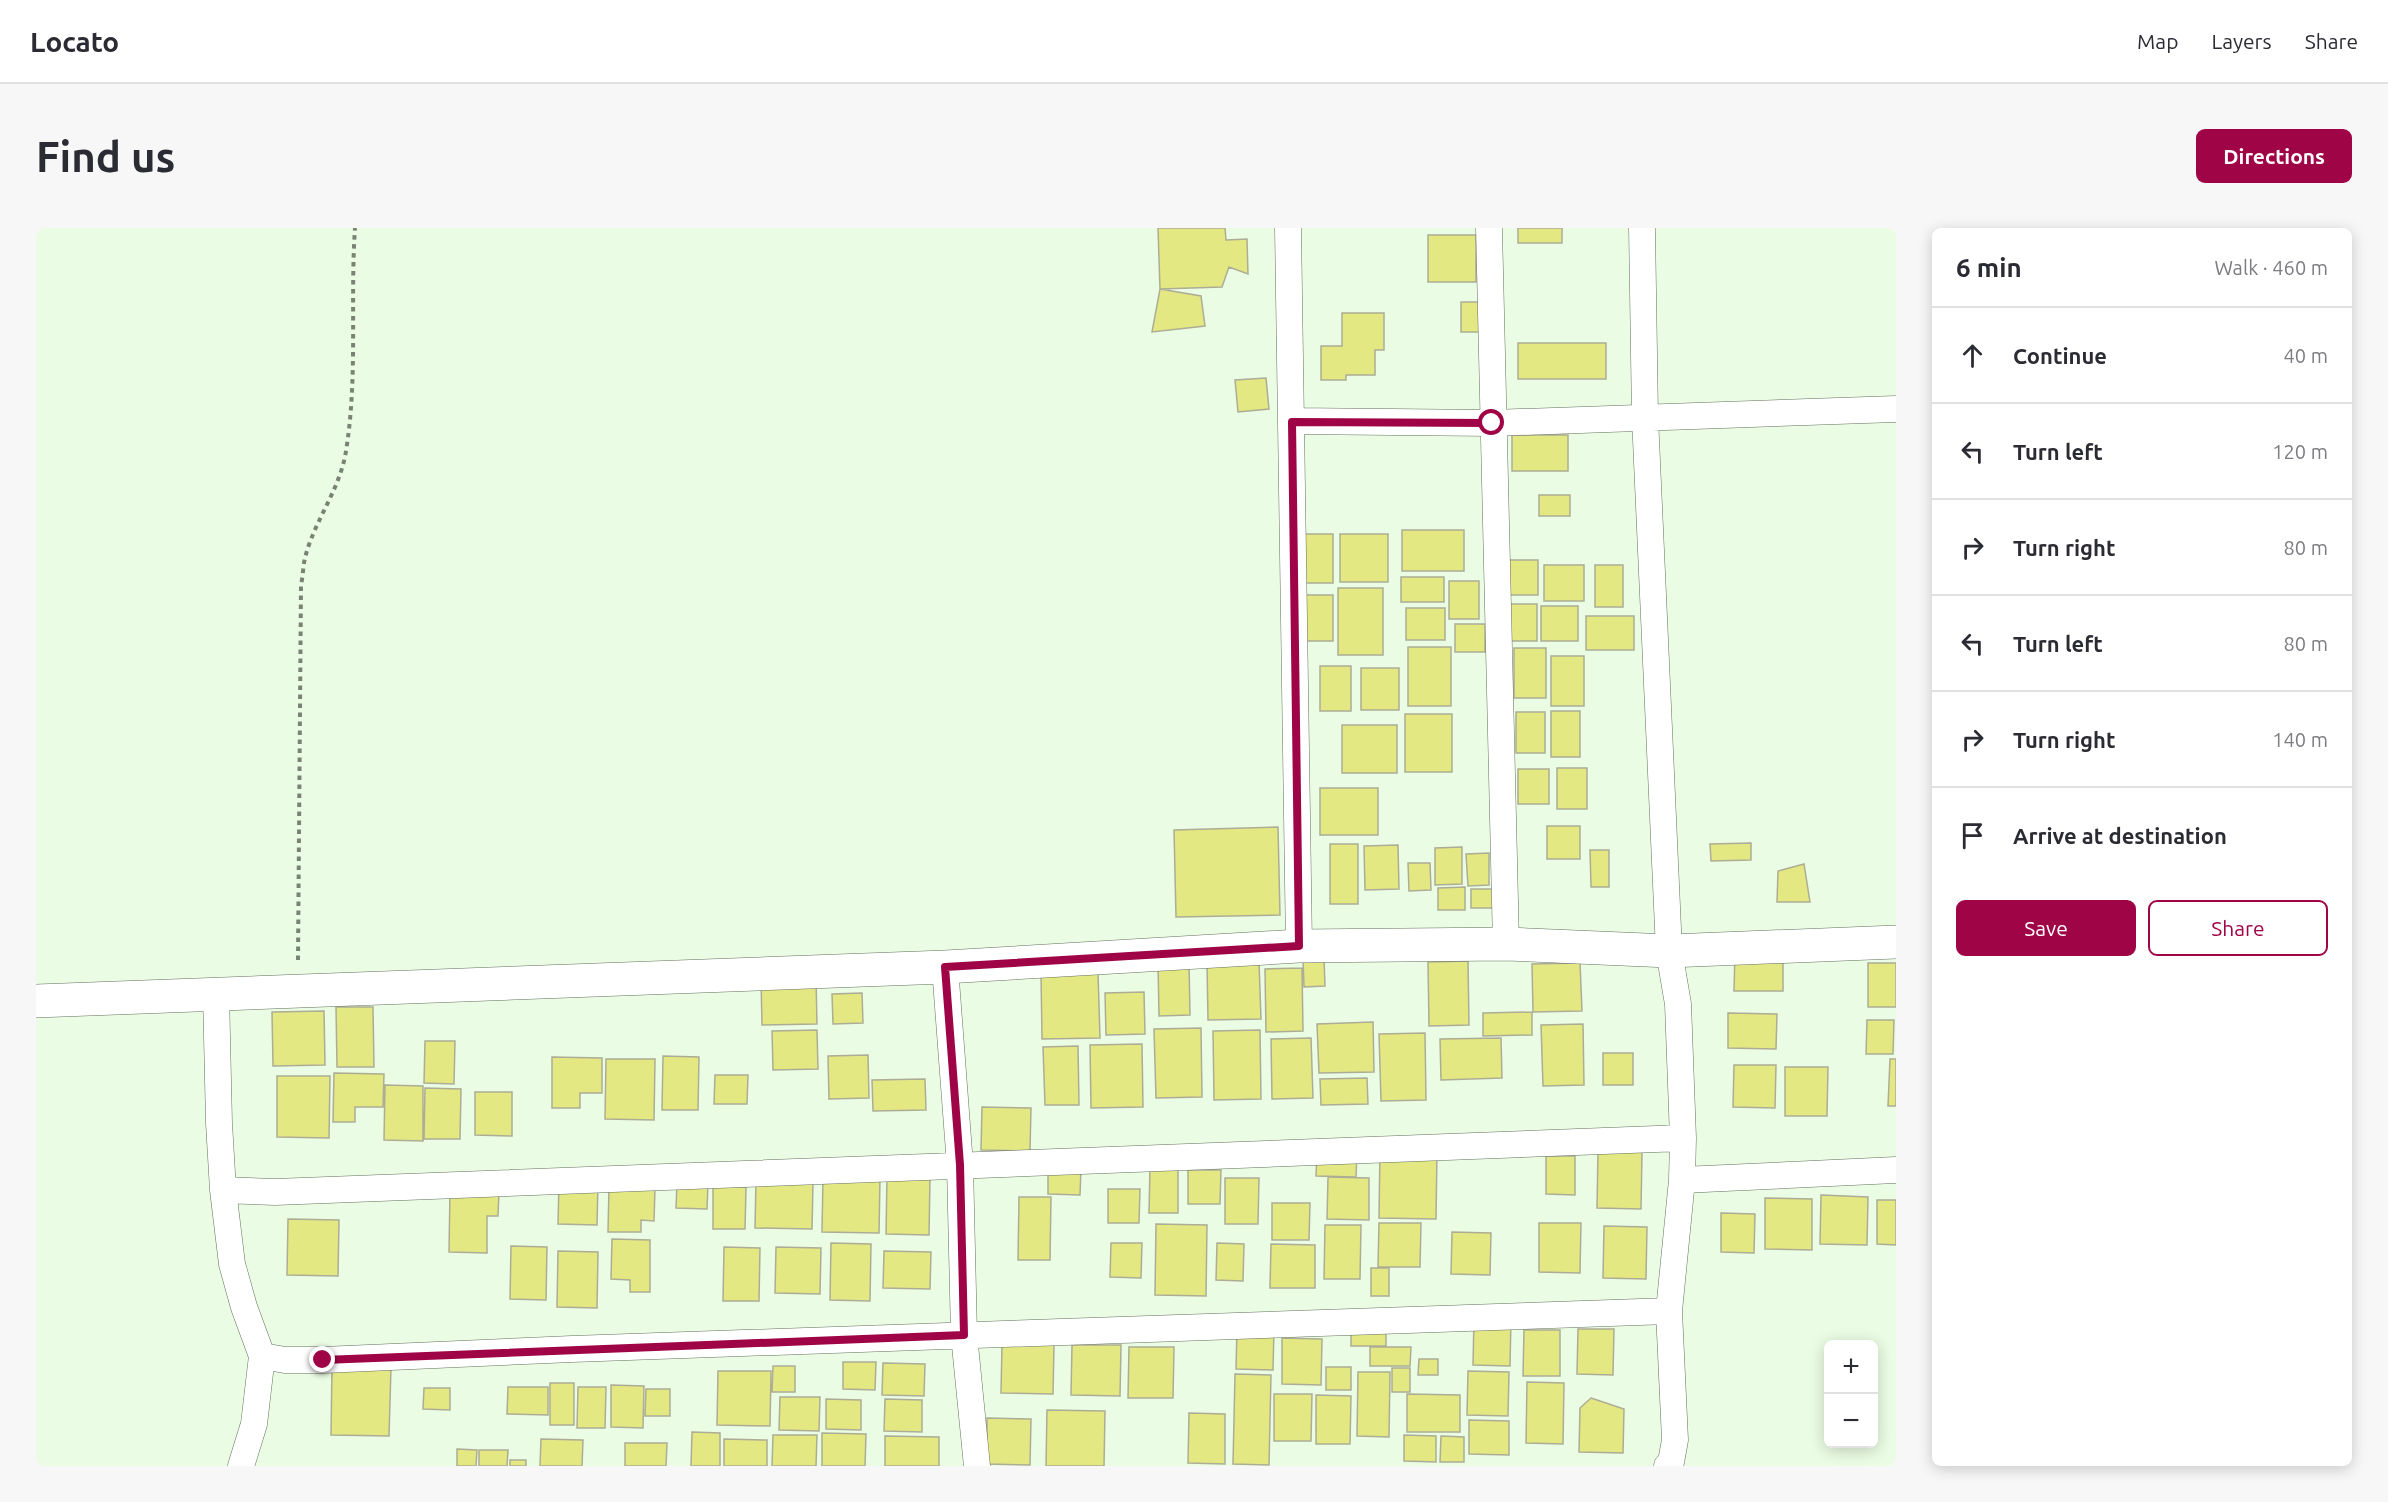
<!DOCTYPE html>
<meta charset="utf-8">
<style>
:root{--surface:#fff;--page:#f7f7f7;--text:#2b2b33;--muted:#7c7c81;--line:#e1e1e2;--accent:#9f0447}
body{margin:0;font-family:Ubuntu,sans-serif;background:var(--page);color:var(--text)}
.controls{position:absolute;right:18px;bottom:18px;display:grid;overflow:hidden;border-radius:9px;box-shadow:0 3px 15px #0003}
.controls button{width:54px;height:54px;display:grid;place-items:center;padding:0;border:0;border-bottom:2px solid var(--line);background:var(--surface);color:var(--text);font:30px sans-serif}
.stop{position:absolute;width:18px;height:18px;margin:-14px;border:4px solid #9f0447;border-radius:50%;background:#fff}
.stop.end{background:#9f0447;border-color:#fff;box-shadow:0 2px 6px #0008}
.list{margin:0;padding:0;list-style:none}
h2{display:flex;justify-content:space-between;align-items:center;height:78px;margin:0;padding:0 24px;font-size:26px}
h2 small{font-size:20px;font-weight:400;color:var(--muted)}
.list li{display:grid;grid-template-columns:39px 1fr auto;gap:18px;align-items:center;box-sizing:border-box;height:96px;padding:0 24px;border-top:2px solid var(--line)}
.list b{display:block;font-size:22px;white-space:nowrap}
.list em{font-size:20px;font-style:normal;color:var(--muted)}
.actions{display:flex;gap:12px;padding:18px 24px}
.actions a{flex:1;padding:14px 0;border:2px solid var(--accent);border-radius:9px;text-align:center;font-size:21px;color:var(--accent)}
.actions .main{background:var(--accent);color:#fff}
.icon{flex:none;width:33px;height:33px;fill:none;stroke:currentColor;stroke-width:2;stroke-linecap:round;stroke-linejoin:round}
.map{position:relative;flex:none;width:1860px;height:1238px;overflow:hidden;border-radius:9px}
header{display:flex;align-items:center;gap:36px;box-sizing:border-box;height:84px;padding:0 30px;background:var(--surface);border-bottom:2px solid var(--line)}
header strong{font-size:28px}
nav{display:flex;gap:33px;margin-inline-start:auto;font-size:21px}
.intro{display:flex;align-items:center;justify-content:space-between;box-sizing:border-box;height:144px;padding:0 36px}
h1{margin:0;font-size:42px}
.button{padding:15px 27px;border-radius:9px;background:var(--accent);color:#fff;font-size:21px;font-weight:700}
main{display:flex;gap:36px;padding:0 36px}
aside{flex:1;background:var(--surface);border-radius:9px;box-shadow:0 3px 15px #0003}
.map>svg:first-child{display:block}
</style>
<header>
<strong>Locato</strong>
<nav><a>Map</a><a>Layers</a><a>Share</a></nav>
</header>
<div class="intro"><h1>Find us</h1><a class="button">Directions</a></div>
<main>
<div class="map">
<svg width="1860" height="1238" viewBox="0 0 1860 1238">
<rect width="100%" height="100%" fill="#ebfce4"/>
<path fill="#e4e883" stroke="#acad94" stroke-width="1.5" d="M1122,0H1189L1190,12L1211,11L1212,46L1193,39L1186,59L1124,61Z
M1482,0H1526V15H1482Z
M1392,7H1440V54H1392Z
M1124,61L1165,68L1169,98L1116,104Z
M1425,74H1444V104H1425Z
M1306,85H1348V122H1339V147H1310V152H1285V118H1306Z
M1482,115H1570V151H1482Z
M1230,150L1233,181L1202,184L1199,152Z
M1476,207H1532V243H1476Z
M1503,267H1534V288H1503Z
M1366,302H1428V343H1366Z
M1261,306H1297V355H1261Z
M1304,306H1352V354H1304Z
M1470,332H1502V367H1470Z
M1508,337H1548V373H1508Z
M1559,337H1587V379H1559Z
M1365,349H1408V374H1365Z
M1413,353H1443V391H1413Z
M1302,360H1347V427H1302Z
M1270,367H1297V413H1270Z
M1473,376H1501V413H1473Z
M1505,378H1542V413H1505Z
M1370,380H1409V412H1370Z
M1550,388H1598V422H1550Z
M1419,396H1449V424H1419Z
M1372,419H1415V478H1372Z
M1478,420H1510V470H1478Z
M1515,428H1548V478H1515Z
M1284,438H1315V483H1284Z
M1325,440H1363V482H1325Z
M1515,483H1544V529H1515Z
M1480,484H1509V525H1480Z
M1369,486H1416V544H1369Z
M1306,497H1361V545H1306Z
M1521,540H1551V581H1521Z
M1482,541H1513V576H1482Z
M1284,560H1342V607H1284Z
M1511,598H1544V631H1511Z
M1242,599L1244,687L1140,689L1138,602Z
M1715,615V632L1675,633L1674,616Z
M1294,616H1322V676H1294Z
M1362,617L1363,661L1329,662L1328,618Z
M1426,619V656L1399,657V620Z
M1554,622H1573V659H1555Z
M1453,625V657L1432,658L1430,626Z
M1372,635H1394L1395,662L1373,663Z
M1768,636L1774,674H1741L1742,643Z
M1429,659V682H1402V660Z
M1435,661H1460V680H1435Z
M1699,724L1747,725V763H1698Z
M1267,730H1288L1289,758L1268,759Z
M1432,733L1433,797L1393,798L1392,734Z
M1153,734L1154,787L1123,788L1122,735Z
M1223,734L1225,791L1172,792L1171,735Z
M1544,735L1546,783L1497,784L1496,736Z
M1832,735H1860V779H1832Z
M1266,740L1267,803L1230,804L1229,741Z
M1062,744L1064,810L1006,811L1005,745Z
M780,750L781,796L726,797L725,751Z
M1108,764L1109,806L1070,807L1069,765Z
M826,765L827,795L797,796L796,766Z
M300,779H337L338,839H301Z
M288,783L289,837L237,838L236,784Z
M1496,784V807L1447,808V785Z
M1692,785L1741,786L1740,821L1692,820Z
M1831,792H1858L1857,826H1830Z
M1337,794L1338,844L1283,845L1281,796Z
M1547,796L1548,857L1507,858L1505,797Z
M1165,800L1166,869L1120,870L1118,801Z
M781,802L782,841L737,842L736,803Z
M1224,802L1225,871L1178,872L1177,803Z
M1389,805L1390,872L1345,873L1343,806Z
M1275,810L1277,870L1236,871L1235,811Z
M1465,810L1466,850L1405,852L1404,811Z
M389,813H419L418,856L388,855Z
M1106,816L1107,879L1055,880L1054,817Z
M1042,818L1043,877H1009L1007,819Z
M1567,825H1597V857H1567Z
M832,827L833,870L793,871L792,828Z
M627,828L663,829L662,882H626Z
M516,829L566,830V865H544V880H516Z
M570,831H619L618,892L569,891Z
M1854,831H1860V878H1852Z
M1698,837H1740L1739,880L1697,879Z
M1749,839H1792L1791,888H1749Z
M298,845L348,846L347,879H319V894H297Z
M679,847H712L711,876H678Z
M241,848H294L293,910L241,909Z
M1331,850L1332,876L1285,877L1284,851Z
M889,851L890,882L837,883L836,852Z
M349,857L387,858V913L348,912Z
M389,860L425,861L424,911H388Z
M439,864H476V908L439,907Z
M946,879L995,880L994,923L945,922Z
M1344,922L1401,923L1400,991L1343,990Z
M1562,923L1606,924L1605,981L1561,980Z
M1281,925L1321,926L1320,949L1280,948Z
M1510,928H1539V967L1510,966Z
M1012,940H1045L1044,967L1012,966Z
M1114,940H1142V985H1113Z
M1152,942H1185L1184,976H1152Z
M787,949L844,950L843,1005L786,1004Z
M851,949L894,950L893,1007L850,1006Z
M1292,949L1333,950V992L1291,991Z
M1189,950H1223L1222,996H1189Z
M523,954H562L561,997L522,996Z
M720,954L777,955L776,1001L719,1000Z
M641,955H672L671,981L640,980Z
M677,958L710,959L709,1001H677Z
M573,959L619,960L618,993L605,992V1004H572Z
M1072,961H1104L1103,995H1072Z
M414,962L463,963L462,988H451V1025L413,1024Z
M1785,967L1832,969L1831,1017L1784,1016Z
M983,969H1015L1014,1032H982Z
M1729,970L1776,971V1022L1729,1021Z
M1841,972H1860V1017L1841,1016Z
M1236,975H1274L1273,1012H1236Z
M1685,985L1719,986L1718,1025L1685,1024Z
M252,991L303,992L302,1048L251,1047Z
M1343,995H1385L1384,1039H1342Z
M1503,995H1545L1544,1045L1503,1044Z
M1120,996L1171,997L1170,1068L1119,1067Z
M1289,997H1325L1324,1051H1288Z
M1568,998L1611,999L1610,1051L1567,1050Z
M1416,1004L1455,1005L1454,1047L1415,1046Z
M576,1011L614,1012V1064H594V1052L575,1051Z
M795,1015L835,1016L834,1073L794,1072Z
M1075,1015H1106L1105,1050L1074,1049Z
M1181,1015L1208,1016L1207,1053L1180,1052Z
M1235,1016L1279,1017V1060H1234Z
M475,1018L511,1019L510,1072L474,1071Z
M688,1019L724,1020L723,1073H687Z
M740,1019L785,1020L784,1066L739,1065Z
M522,1023L562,1024L561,1080L521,1079Z
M848,1023L895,1024L894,1061L847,1060Z
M1335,1040H1353V1068H1335Z
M1438,1091H1475L1474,1138L1437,1137Z
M1315,1097H1350V1118H1315Z
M1201,1100H1238L1237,1142L1200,1141Z
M1542,1101H1578L1577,1147L1541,1146Z
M1488,1102H1524V1148H1487Z
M1246,1110L1286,1111L1285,1157L1246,1156Z
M966,1116L1018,1117L1017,1166L965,1165Z
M1036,1117H1085L1084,1168L1035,1167Z
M1093,1119H1138L1137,1170H1092Z
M1334,1119H1375L1374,1138H1334Z
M1383,1131H1402V1147H1382Z
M807,1134H840L839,1162L807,1161Z
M847,1135L889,1136L888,1168L846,1167Z
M737,1138H759V1164H736Z
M296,1139L355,1140L353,1208L295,1207Z
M1290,1139H1315V1162H1290Z
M1356,1140H1374V1164H1356Z
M682,1143H735L734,1198L681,1197Z
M1432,1143L1473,1144L1472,1188L1431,1187Z
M1322,1144H1354L1353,1209L1321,1208Z
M1199,1146L1235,1147L1233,1237L1197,1236Z
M1491,1154L1528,1155L1527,1216L1490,1215Z
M514,1155H538V1197H514Z
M575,1157L608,1158L607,1200L575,1199Z
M472,1159H512V1187L471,1186Z
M542,1159H570L569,1200H541Z
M388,1160H414V1182L387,1181Z
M610,1161H634V1188H609Z
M1238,1166H1276L1275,1213H1238Z
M1371,1166L1424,1167V1204H1371Z
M1280,1167L1315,1168L1314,1216H1280Z
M744,1169H784L783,1203L743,1202Z
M1555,1170L1588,1181L1587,1225L1543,1224L1544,1180Z
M790,1171L825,1172V1202L790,1201Z
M849,1171L886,1172V1204L848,1203Z
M1011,1182L1069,1183L1068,1238H1010Z
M1153,1185L1189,1186V1236L1152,1235Z
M951,1190L995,1191L994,1237L951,1236Z
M1433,1192L1473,1193V1227L1433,1226Z
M656,1204L684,1205V1238H655Z
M786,1205L830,1206L829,1238H786Z
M737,1207H781L780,1238H736Z
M1368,1207L1400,1208V1234L1368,1233Z
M849,1208L903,1209V1238H849Z
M1405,1208L1428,1209V1234H1404Z
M505,1211L547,1212L546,1238H504Z
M688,1211L731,1212V1238H688Z
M589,1215H631L630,1238H589Z
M421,1221L441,1222L440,1238H421Z
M443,1222H472L471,1238H443Z
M474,1232H490V1238H474Z"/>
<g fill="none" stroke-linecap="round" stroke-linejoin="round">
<defs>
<path id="minor" d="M1252,0L1263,718
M1453,0L1470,716
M1606,0L1609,189L1633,723L1642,776L1647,910L1646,952L1633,1083L1639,1212L1635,1234L1631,1238
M1256,193L1456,195L1860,181
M909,739L924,937L928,1107L941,1238
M180,765L183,895L187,962L239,964L1647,910
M1646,952L1860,942
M187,962L196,1036L208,1079L226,1128L249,1132H287L536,1121L1633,1083
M205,1238L218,1196L226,1128"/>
<path id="tertiary" d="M0,773L909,739L1263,718L1470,716L1633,723L1860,714"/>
</defs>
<use href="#minor" stroke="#63715d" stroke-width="27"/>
<use href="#tertiary" stroke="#63715d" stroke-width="34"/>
<path stroke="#798374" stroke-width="4" stroke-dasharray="4.5 4.5" stroke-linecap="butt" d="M262,732L265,357C267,348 267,338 269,330C278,293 304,262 310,223C322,149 314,74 319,0"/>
<use href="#minor" stroke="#fff" stroke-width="26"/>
<use href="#tertiary" stroke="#fff" stroke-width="33"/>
</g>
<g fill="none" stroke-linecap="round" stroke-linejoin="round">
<path stroke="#9f0447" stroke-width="8" d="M287,1132L928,1107L924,937L909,739L1263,718L1256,194L1456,195"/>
</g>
</svg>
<div class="controls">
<button>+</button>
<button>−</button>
</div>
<div class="stop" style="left:1456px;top:195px"></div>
<div class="stop end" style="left:287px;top:1132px"></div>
</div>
<aside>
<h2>6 min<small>Walk · 460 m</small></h2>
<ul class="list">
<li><svg class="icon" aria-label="ahead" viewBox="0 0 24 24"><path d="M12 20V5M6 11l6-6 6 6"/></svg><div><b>Continue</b></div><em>40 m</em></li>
<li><svg class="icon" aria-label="left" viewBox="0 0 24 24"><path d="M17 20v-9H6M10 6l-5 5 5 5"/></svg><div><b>Turn left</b></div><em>120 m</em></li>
<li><svg class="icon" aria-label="right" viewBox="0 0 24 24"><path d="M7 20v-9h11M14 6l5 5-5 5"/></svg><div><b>Turn right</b></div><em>80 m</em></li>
<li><svg class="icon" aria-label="left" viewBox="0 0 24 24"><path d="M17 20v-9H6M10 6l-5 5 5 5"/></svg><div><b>Turn left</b></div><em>80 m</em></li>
<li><svg class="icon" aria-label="right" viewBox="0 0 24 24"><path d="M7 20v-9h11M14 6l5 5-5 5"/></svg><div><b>Turn right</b></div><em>140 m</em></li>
<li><svg class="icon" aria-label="arrive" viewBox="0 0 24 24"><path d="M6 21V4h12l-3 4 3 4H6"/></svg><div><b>Arrive at destination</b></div></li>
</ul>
<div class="actions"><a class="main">Save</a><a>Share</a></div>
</aside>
</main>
